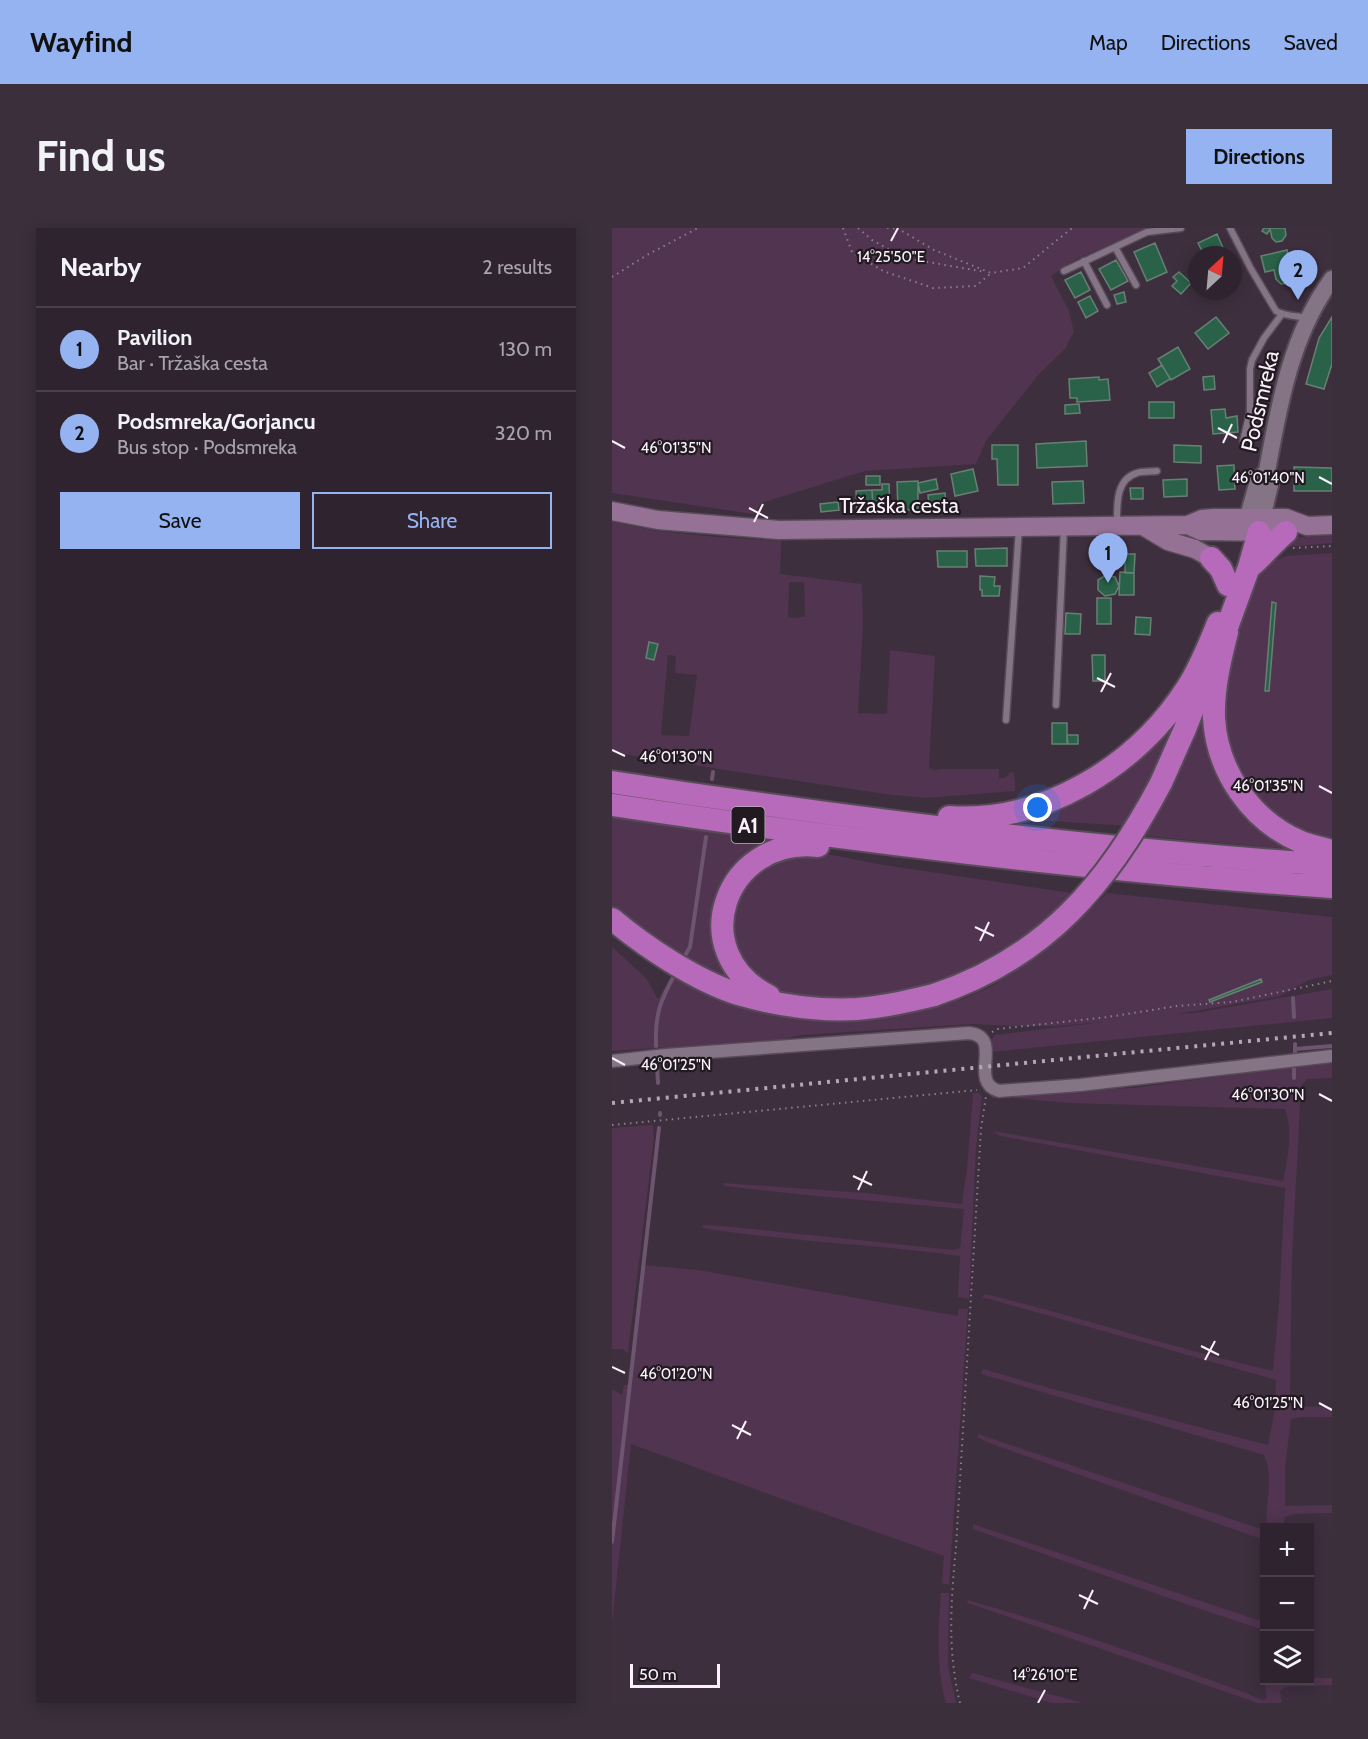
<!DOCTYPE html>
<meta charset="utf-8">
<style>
:root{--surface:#2e232e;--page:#3a2f3a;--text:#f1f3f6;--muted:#a7a4aa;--line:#49404a;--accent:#95b2f1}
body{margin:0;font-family:Cabin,sans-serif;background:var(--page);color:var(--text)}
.controls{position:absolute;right:18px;bottom:18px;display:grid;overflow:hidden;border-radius:0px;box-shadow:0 3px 15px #0003}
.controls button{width:54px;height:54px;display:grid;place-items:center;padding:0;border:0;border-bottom:2px solid var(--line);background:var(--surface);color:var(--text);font:30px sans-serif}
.compass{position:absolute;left:576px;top:18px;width:54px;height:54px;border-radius:50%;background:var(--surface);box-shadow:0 3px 15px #0003;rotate:26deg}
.scale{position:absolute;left:18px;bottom:15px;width:90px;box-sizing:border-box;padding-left:6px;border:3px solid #fbf1fb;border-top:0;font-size:16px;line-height:21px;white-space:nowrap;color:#fbf1fb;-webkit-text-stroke:4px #211a21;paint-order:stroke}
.you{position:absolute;left:426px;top:580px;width:21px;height:21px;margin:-15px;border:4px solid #fff;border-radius:50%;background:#1a73e8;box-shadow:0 0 0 9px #1a73e833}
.badge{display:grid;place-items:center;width:39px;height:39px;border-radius:50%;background:var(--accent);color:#111;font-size:20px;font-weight:700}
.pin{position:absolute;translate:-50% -50px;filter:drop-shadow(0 2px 3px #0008)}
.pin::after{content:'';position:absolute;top:32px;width:21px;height:18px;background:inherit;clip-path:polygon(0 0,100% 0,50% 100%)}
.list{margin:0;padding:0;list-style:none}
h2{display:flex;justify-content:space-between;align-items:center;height:78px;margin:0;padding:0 24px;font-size:26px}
h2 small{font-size:20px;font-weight:400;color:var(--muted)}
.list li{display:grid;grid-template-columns:39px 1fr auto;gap:18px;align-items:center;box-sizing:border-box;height:84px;padding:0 24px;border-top:2px solid var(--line)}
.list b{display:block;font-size:22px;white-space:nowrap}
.list p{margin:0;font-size:20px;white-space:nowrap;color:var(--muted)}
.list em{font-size:20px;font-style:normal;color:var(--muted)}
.actions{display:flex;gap:12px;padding:18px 24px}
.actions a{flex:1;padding:14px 0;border:2px solid var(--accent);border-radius:0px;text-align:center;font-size:21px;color:var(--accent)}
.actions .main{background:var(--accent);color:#111}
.icon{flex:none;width:33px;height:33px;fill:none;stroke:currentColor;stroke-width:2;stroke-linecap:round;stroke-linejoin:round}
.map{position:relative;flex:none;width:720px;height:1475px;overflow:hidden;border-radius:0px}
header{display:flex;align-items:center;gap:36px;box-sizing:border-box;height:84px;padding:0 30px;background:var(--accent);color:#111}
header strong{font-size:28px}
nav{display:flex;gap:33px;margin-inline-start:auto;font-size:21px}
.intro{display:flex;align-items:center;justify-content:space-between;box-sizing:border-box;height:144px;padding:0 36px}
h1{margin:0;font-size:42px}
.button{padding:15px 27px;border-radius:0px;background:var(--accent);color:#111;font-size:21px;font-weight:700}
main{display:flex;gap:36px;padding:0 36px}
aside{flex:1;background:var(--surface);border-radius:0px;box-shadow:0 3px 15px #0003}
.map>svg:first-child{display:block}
</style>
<header>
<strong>Wayfind</strong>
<nav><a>Map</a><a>Directions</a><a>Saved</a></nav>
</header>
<div class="intro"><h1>Find us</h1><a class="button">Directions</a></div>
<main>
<aside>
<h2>Nearby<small>2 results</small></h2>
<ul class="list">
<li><span class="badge">1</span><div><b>Pavilion</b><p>Bar · Tržaška cesta</p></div><em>130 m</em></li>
<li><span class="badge">2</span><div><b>Podsmreka/Gorjancu</b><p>Bus stop · Podsmreka</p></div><em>320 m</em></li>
</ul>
<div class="actions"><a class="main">Save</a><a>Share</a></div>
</aside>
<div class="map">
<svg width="720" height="1475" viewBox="0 0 720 1475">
<rect width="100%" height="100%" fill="#3e2f3e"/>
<path fill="#503450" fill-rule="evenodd" d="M0,0H534L463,32L439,48L457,83L462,104L453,121L427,146L374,213L364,236L253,243L149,275L141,286L0,265Z
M0,294L45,303L105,309L169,313L168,346L250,356L251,396L246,485L275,486L278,422L323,428L317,540L322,542L329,541H387V550H393L397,545L401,544L403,552V563L314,570L280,567L126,544L0,524ZM177,354H192L193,388L184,390L176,389ZM56,427L64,428L63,445L85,447L77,508L49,507Z
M699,307H720V315L664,320L676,312Z
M720,325V610C675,599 655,584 631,544C625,534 618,522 616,510C606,458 630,383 653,336L675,328Z
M594,472L601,520L678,621L532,608L549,578Z
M572,482L517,598L408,591L509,544L533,528Z
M0,587L155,612L157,614L111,667L125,758L54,719L0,677Z
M196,622L265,636L466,666C447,681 429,699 410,713C356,751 264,781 198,770C183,767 163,765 150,755C140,747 129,730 121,720L123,672L135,651L153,636Z
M495,665L720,689V747L697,752L668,768L566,786L583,785L720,761V790L379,824V812L383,807L491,794L445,798H399L361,796L191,807L165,812L0,823V719L34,750L46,771L60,746L211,789L247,792L283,787L325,779L351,771L382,757L425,729L466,694Z
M720,832V850L695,851L689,858L680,1031L678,1162L679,1178L720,1179V1189H689L679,1191L673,1240V1278L720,1277V1285L682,1286L673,1289L671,1299H655C652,1275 663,1251 652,1227L522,1189L485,1180L369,1146L371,1141L441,1161L656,1217L663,1181L664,1152L370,1069L373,1066C469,1089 564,1121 661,1143L667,1076L673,960L388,908L381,903L671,953C676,931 681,902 673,881L456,875L391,869L379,870L380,865L520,860L605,849L679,836Z
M361,865H367L370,869L364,920L357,1071L346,1069L348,1028C262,1016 176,1014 91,1000V997L121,999L341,1022L348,1020L352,981L193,967L112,958L111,955L253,965L350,976L355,941Z
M41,897L42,910L16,1125L10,1121H0V900Z
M31,1037L86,1042L346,1088V1081H356L337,1357L330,1355L332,1328L173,1272L19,1216L0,1396V1161L10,1167L12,1157H18Z
M366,1206L652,1302V1312L377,1215L365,1209Z
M361,1296L651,1394L652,1344V1451V1402L588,1381L361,1301Z
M329,1365H337L336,1438L344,1475H334C324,1443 326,1398 329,1365Z
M355,1372C420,1390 484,1411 548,1434C582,1446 617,1458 651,1472L655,1470L653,1453L698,1452V1450H720V1457L674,1459L668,1463L670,1475H646L356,1375Z
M360,1445L471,1475H440L357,1450Z"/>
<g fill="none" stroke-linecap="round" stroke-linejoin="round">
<path stroke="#6e556f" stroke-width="4" d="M100,551L101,544
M71,731L78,719L94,609
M681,770L682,789
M44,818C43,786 48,773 63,746
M683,821L720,818
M683,826V816
M45,836L46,855
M682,841V850
M48,885V887
M0,1314L47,900"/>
</g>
<path fill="#296248" stroke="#688073" stroke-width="1.5" d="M652,0H673L674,7L670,13L664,14L660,10L658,1L655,6L650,3Z
M605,6L614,27H592L586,15Z
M543,15L555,44L535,53L522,24Z
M675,22L681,48L677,55L669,56L664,51L662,42L653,44L649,28Z
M693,26L695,35L686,38L684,29Z
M504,32L516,53L499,62L487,41Z
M469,44L478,62L463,70L453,52Z
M567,44L579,55L569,66L560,58L565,53L561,49Z
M512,64L514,74L505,76L502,67Z
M478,68L486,83L474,90L466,74Z
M604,89L617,105L596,121L583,105Z
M720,89V136L712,161L694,156L707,110Z
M566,119L578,141L559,152L546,131Z
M550,137L558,151L545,159L537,145Z
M602,148L603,161L592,162L591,149Z
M487,149V152L496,151L498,172L465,174V170H458L457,151Z
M537,174H562V190H537Z
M467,176L468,185L453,186V177Z
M613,181L614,190L625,188L626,204L601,206L599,182Z
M474,213L475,238L425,240L424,216Z
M380,217H406V257H386L385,231H380Z
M562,217L589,218V235L562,234Z
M622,237L623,261L607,262L605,238Z
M682,239L720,240V263H682Z
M361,241L366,263L343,268L339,246Z
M254,248H268V257H254Z
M324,251L326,261L308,265L306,255Z
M575,251V268L552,269L551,252Z
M306,253V282H286L285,254Z
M471,253L472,275L441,276L440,254Z
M270,256H277L278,281H261L260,262H270Z
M518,260H531V271H519Z
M260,262L261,281L245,282L244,263Z
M333,265L334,276L317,278L316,267Z
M226,274L227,282L209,284L208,276Z
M395,320V338H364L363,321Z
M325,323H355V339H326Z
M513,326H523L522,345H513Z
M508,344L522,345V367H507Z
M494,347L503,349L507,358L503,366L493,368L486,362V352Z
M368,348L383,349L382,358H388L387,368H370V362H368Z
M485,370H499V396H485Z
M660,374L664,375L657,463H653Z
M454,385L469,386L468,406H453Z
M524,389L539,390L538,407L523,406Z
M37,414L46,416L42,432L34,430Z
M480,427H493V453H481Z
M440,495H455V516H440Z
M455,507H466V516H456Z
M649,751L650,754L598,774L597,772Z"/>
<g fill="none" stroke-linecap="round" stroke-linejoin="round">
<defs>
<path id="service" d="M618,0L639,41L664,83C673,88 685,88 695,90
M503,19L524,57
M472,33L495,77
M452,43L535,4L569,0
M631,213L638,184V141L640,132L652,110L670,86
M505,294C505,276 504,251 525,245C531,243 539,244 545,243
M444,477L452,299
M394,492L407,300"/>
<path id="minor" d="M0,833L54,827L357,805C393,809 355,854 387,863L468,857L720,828"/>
<path id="tertiary" d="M632,303L646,253L655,243
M647,303L658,257L655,243C667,177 679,107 720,51"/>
<path id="secondary" d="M0,283L46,292L167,302L576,297L590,291L602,290H674L695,298L720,297
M576,297L589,303L660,304
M531,298L556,313L583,321L599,330"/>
<path id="motorway" d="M599,330L609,341L616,357
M639,338C652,327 661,315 674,304
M615,404C608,432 601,461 602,490C605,543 639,593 689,614C699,618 710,620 720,623
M609,416L637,339L647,304
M0,554C239,591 479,621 720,637
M549,555L573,501L595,446
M0,577C239,613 479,643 720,659
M337,589C431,596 525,538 575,460C588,440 597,417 606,395
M0,691C33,719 85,753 126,766C164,777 206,783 245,781C272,779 297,773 322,767
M157,768C72,725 112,608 206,618"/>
</defs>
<use href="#service" stroke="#584b58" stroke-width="9"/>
<use href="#minor" stroke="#584b58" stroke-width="15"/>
<use href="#tertiary" stroke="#584b58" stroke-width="20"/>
<use href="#secondary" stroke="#584b58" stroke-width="21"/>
<use href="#motorway" stroke="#584b58" stroke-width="26"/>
<path stroke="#8c7f8c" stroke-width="2" stroke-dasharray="1.5 4.5" stroke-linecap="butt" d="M231,0L240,24L271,43L321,60L364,58L379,45
M246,0L260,12L293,30L373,44
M275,0L287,1
M285,0L322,22L379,45L411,40L460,0
M0,49L35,27L86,0
M681,320L720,318
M380,804L386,801L496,789L565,778L620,774L720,753
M0,897L365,862
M348,1475C335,1421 339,1373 344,1319L369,901L374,868"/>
<use href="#service" stroke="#857485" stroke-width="6"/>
<use href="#minor" stroke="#857485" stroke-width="12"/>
<use href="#tertiary" stroke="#857485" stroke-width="16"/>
<use href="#secondary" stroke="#947195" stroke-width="18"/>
<use href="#motorway" stroke="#b66ab9" stroke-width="22"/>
<path stroke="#b3a7b3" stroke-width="4" stroke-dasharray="3 6" stroke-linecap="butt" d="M0,875L720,805"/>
<defs>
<path id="motorway-bridge" d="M322,767C433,730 496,656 549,555"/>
</defs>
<use href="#motorway-bridge" stroke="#584b58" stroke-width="26" stroke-linecap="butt"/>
<use href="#motorway-bridge" stroke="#b66ab9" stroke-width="22"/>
</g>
<path fill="none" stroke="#fbf1fb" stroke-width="2" d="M279,13L286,0M606,200L625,210M0,213L13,220M611,215L620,196M707,249L720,256M137,280L156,290M142,294L151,276M485,450L503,459M489,464L499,445M0,522L13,528M707,558L720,565M363,699L382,708M368,713L377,694M0,830L13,837M707,866L720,873M241,948L260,957M246,962L255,943M589,1118L607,1127M593,1132L603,1113M0,1139L13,1145M707,1175L720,1182M120,1197L139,1207M125,1211L134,1193M467,1367L486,1376M472,1381L481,1362M426,1475L433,1462"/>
<g text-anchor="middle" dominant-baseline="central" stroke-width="4.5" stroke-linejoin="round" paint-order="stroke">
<rect fill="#211a21" stroke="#bab0ba" stroke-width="1.5" x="119.5" y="579" width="33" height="36" rx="4.5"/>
<g font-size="21" font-weight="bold" fill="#fbf1fb">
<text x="136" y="597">A1</text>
</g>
<g font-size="22" fill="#fbf1fb" stroke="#211a21">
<text transform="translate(648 173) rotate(-77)">Podsmreka</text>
<text x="287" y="277">Tržaška cesta</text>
</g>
</g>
<g font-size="15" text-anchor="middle" fill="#fbf1fb" stroke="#211a21" stroke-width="4.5" stroke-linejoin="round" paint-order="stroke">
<text x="279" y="34">14°25'50"E</text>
<text x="64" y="225">46°01'35"N</text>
<text x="656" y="255">46°01'40"N</text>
<text x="64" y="534">46°01'30"N</text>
<text x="656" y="563">46°01'35"N</text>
<text x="64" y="842">46°01'25"N</text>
<text x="656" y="872">46°01'30"N</text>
<text x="64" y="1151">46°01'20"N</text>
<text x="656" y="1180">46°01'25"N</text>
<text x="433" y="1452">14°26'10"E</text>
</g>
</svg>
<div class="controls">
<button>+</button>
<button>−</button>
<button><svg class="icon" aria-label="layers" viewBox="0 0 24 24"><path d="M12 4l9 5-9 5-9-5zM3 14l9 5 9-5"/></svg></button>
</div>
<svg class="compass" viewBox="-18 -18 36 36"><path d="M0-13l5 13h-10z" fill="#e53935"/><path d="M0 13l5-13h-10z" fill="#a7a4aa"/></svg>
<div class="scale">50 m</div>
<div class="you"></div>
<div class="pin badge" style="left:496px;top:355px">1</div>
<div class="pin badge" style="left:686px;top:72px">2</div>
</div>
</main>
